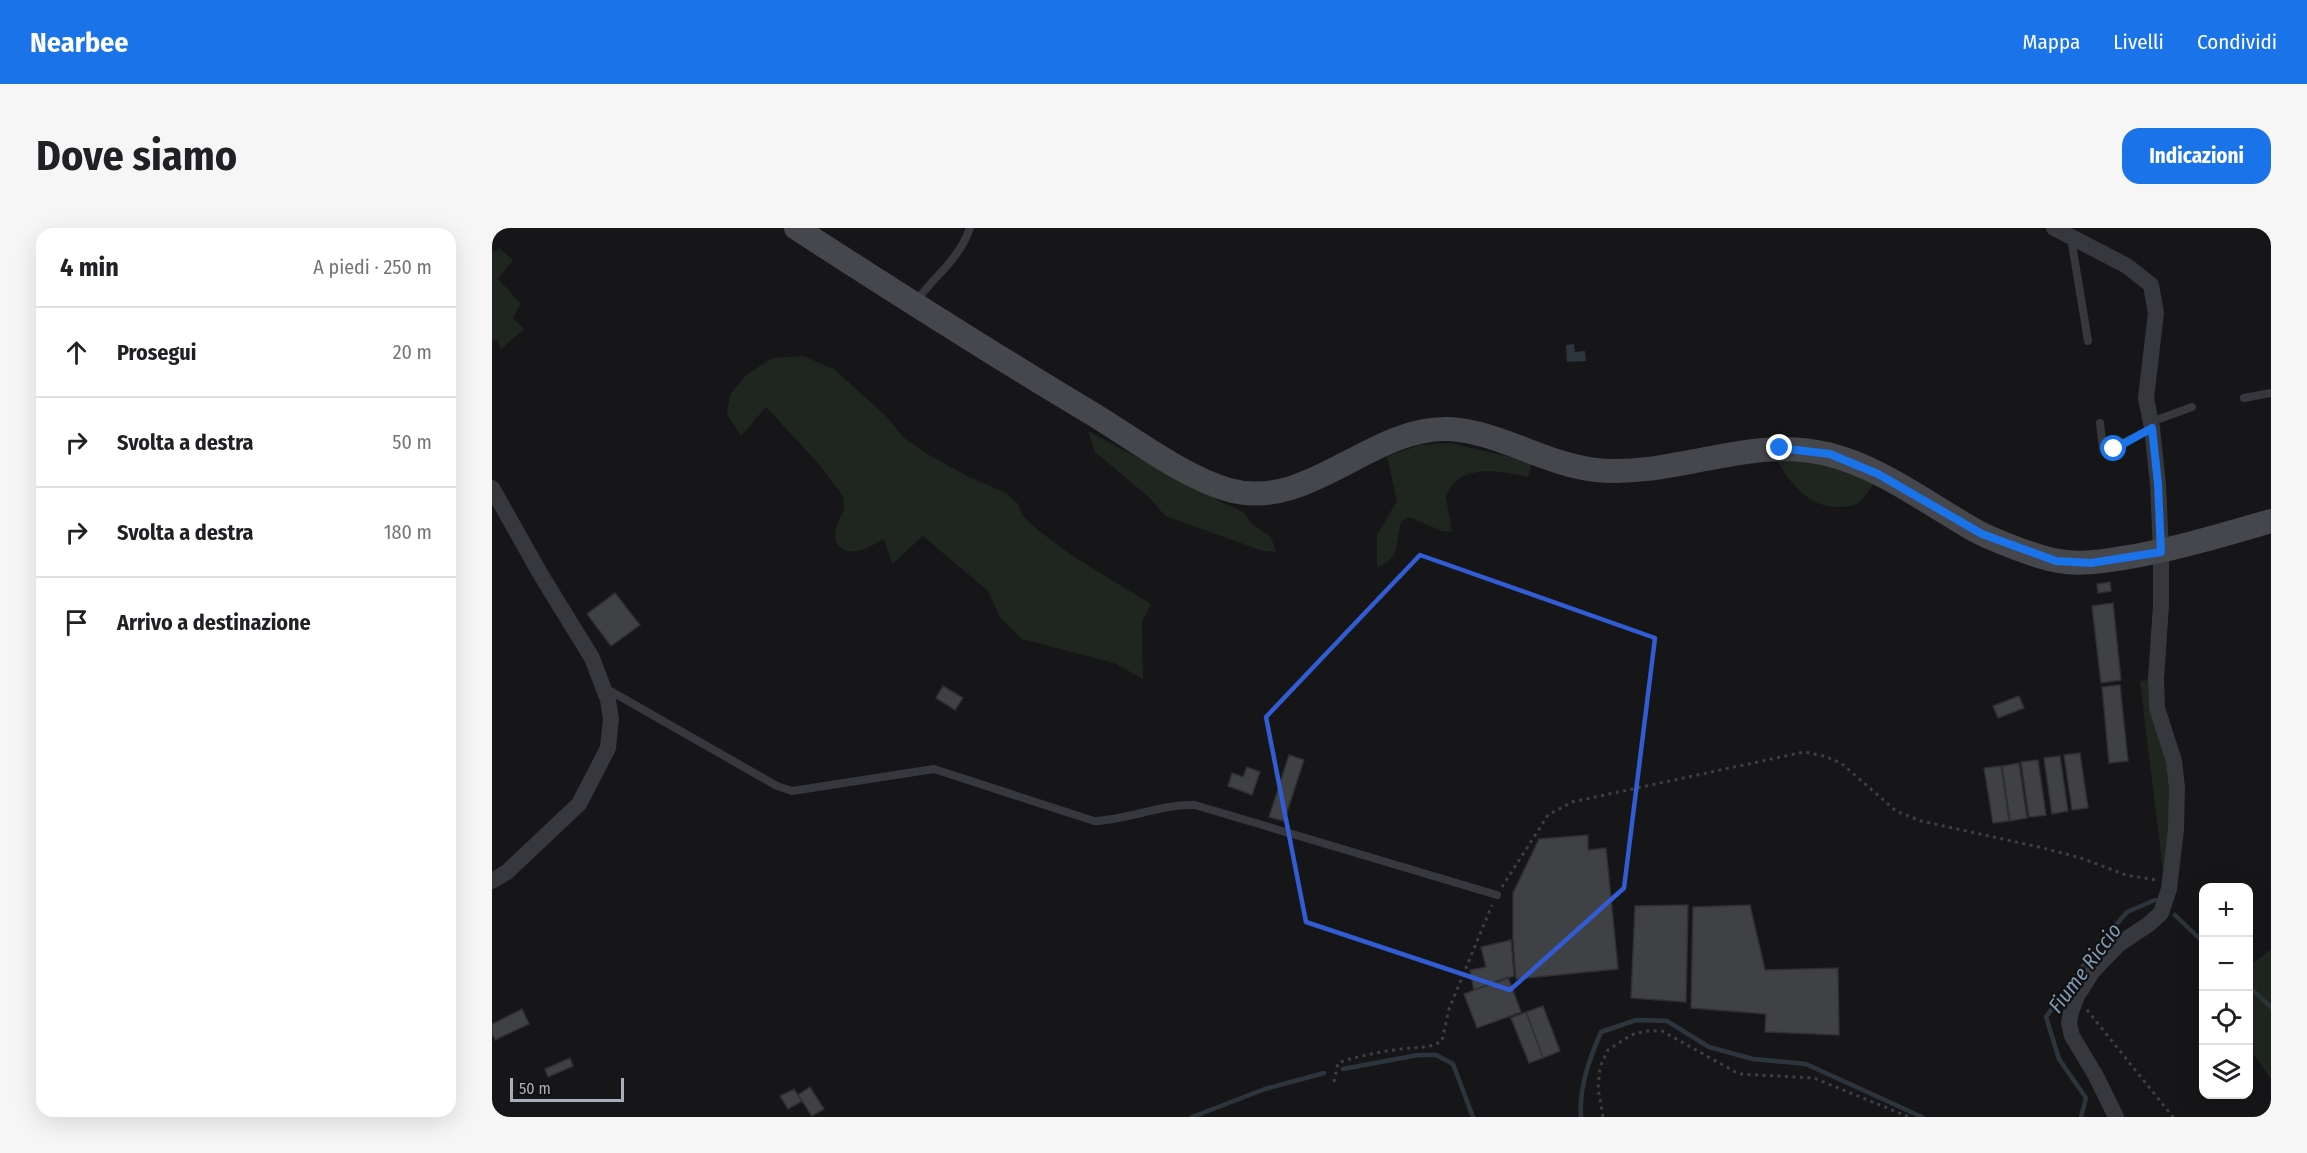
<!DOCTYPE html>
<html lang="it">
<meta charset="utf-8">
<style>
:root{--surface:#fff;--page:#f6f6f6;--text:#202124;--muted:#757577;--line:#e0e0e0;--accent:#1a73e8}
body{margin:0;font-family:"Fira Sans Condensed",sans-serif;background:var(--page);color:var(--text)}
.controls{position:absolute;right:18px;bottom:18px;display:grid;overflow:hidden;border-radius:12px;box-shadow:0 6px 24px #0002}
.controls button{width:54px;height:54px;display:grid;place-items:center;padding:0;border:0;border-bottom:2px solid var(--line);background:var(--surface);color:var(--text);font:30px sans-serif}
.scale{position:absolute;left:18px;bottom:15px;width:114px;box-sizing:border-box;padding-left:6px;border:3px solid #a8adb8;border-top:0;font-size:16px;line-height:21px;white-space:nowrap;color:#a8adb8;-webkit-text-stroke:4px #111113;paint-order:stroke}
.stop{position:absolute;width:18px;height:18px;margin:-14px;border:4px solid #1a73e8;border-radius:50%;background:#fff}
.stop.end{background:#1a73e8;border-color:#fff;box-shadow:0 2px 6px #0008}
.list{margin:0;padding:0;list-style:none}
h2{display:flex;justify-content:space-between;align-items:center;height:78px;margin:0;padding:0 24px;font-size:26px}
h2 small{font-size:20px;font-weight:400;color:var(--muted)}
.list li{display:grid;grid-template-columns:39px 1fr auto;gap:18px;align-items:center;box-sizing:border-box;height:90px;padding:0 24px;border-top:2px solid var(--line)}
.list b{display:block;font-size:22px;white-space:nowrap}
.list em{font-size:20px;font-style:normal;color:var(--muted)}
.icon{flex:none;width:33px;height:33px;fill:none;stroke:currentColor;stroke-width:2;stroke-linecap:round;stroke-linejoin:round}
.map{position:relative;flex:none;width:1779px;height:889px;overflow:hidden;border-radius:18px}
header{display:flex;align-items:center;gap:36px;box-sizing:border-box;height:84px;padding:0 30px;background:var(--accent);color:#fff}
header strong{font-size:28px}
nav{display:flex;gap:33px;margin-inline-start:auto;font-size:21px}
.intro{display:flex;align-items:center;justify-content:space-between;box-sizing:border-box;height:144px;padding:0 36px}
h1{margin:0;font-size:42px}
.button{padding:15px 27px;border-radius:18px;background:var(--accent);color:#fff;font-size:21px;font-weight:700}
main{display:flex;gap:36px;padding:0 36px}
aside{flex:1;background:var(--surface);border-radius:18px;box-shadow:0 6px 24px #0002}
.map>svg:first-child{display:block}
</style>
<header>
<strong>Nearbee</strong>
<nav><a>Mappa</a><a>Livelli</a><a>Condividi</a></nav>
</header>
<div class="intro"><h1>Dove siamo</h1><a class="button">Indicazioni</a></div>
<main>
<aside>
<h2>4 min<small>A piedi · 250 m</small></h2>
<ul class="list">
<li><svg class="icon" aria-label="ahead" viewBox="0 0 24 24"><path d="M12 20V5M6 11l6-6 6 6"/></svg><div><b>Prosegui</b></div><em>20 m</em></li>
<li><svg class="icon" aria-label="right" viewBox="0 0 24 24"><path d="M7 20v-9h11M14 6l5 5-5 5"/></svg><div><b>Svolta a destra</b></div><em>50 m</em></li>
<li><svg class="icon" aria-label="right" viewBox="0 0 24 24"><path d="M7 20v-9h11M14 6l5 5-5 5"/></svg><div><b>Svolta a destra</b></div><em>180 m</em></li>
<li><svg class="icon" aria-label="arrive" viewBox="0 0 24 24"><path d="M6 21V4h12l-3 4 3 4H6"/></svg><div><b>Arrivo a destinazione</b></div></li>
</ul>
</aside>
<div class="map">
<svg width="1779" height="889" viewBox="0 0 1779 889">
<rect width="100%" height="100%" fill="#161618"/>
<path fill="#1e261f" d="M8,21L21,32L6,51L29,76L21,90L32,101L9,121L5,112L0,113V24Z
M312,128L343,142L395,189L412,210L437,227L475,248L514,265L526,276L531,288L546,302L579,327L659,376L650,394L651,451L622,435L530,411L508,389L496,363L431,308L400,336L392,311C385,314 377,320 370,322C339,330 338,302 352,283L351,268L325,234L274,179L249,208L235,186L238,167L253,148L280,130Z
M596,203L731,275L751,284L760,296L779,309L784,324L771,323L673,288L659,271L603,224Z
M958,215L1040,234L1036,249C1009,243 966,234 954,269L960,304L950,303L917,289L909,294C904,313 908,333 885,339V307L905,273L895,228L928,217Z
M1283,228L1331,232L1383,253C1379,260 1373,269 1366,275C1360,279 1351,279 1344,279C1315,278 1295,252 1283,228Z
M1660,452L1684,556L1671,643L1648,453Z
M1779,721V851L1757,820V739Z"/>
<path fill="#2c353c" d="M1082,116L1083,124L1093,123L1094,133L1075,134L1074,117Z"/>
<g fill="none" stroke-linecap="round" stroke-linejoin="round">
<path stroke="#2c353c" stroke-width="4.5" d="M1683,687L1712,715
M1756,758L1779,779
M851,841L926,827H944L961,836L981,889
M700,889L773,861L832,845
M1089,889C1087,859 1097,832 1109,804L1144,792L1175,793L1217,819L1261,831L1314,836L1430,889
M1589,889L1594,870L1567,831L1554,789L1600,725L1635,684L1663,672"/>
</g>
<path fill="#404145" stroke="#303034" stroke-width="1.5" d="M1618,354L1619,363L1606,365L1605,356Z
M123,365L148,397L119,418L95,386Z
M1621,375L1629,452L1609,455L1600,378Z
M1628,457L1636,533L1617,535L1610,459Z
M451,458L471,470L463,482L444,470Z
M1527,468L1532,480L1506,490L1501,478Z
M1588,525L1596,580L1580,582L1572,527Z
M797,527L812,532L792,593L777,589Z
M1568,528L1576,583L1560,586L1552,530Z
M1546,532L1554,587L1537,589L1529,534Z
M1527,535L1535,590L1518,593L1510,538Z
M1509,538L1517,593L1501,595L1492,540Z
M755,539L768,544L760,567L736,558L740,545L751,549Z
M1096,607V622L1114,620L1126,741L1024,751L1021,711V665L1047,611Z
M1196,677L1194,774L1139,770L1143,678Z
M1258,677L1273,742L1346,740L1347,807L1273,804L1274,786L1199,780L1201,679Z
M1019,712L1022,748L982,762L978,742L994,739L989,719Z
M1016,749L1029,784L985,800L972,766Z
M1051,778L1068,823L1051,830L1034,784Z
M30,781L37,796L3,812L0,805V796Z
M1034,784L1051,830L1037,835L1019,790Z
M78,830L81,838L56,849L53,841Z
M318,859L332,881L320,888L306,867Z
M302,861L310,873L296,881L288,868Z"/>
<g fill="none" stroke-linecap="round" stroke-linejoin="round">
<path stroke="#3d3f44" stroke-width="3" stroke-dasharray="3 4.5" stroke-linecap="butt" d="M1010,659L1056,587L1080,574L1312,524L1332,528L1349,535L1404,583L1429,593L1547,619L1589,630L1634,647L1664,652
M1595,782L1681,889
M842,854L846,835C865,828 887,824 908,821C923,819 936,821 950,813L957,781L1000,677
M1111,889L1106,860L1108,839L1116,822L1139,807L1154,803H1170L1247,846L1322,850L1417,889"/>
<path stroke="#37383d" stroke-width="8" d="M1579,10L1596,113
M424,74C444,45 465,35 478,0
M1752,170L1779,165
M1659,194L1700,179
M1608,195L1611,220L1615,223L1660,200
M115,461L285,558L300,563L442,541L602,593C638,592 666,576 703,577L1005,667"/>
<path stroke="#37383d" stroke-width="16" d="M1562,0L1635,38L1659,57L1664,85L1654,170L1660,200L1666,256L1669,324V377L1664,451L1665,480L1682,533L1685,560L1684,601L1677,661L1669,685L1657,696L1627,716L1601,743L1585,768L1579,784L1577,795L1580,808L1604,848L1624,889
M0,260L49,347L100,430L116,472L119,491L116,520L87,576L15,644L0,653"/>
<path stroke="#45474d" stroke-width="24" d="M304,0C403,64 503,128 604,188C643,212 694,250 737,262C817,284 879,198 957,201C1005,203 1055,237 1104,242C1181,250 1258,207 1335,226C1389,239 1436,276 1484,303C1501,312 1549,331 1567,333C1589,337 1610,333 1631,330C1681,322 1730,307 1779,293"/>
</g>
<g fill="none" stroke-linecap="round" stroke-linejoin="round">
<path stroke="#1a73e8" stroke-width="8" d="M1288,220L1338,226L1386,246L1490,306L1564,333L1599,335L1669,324L1666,256L1660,200L1622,221"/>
</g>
<path fill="none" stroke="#325cd3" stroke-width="4.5" stroke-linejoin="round" d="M928,327L1163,410L1132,660L1018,762L814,694L774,489Z"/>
<g text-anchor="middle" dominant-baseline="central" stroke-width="4.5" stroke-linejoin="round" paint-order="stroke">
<g font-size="21" font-style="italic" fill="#7f9bb3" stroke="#111113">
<text transform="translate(1593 740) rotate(-53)">Fiume Riccio</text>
</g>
</g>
</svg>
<div class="controls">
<button>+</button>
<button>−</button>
<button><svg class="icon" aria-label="locate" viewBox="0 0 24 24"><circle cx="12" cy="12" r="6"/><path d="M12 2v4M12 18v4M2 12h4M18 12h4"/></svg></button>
<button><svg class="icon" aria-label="layers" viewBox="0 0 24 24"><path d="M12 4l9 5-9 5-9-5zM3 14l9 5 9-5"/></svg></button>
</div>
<div class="scale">50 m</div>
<div class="stop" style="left:1622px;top:221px"></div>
<div class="stop end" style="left:1288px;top:220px"></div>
</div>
</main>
